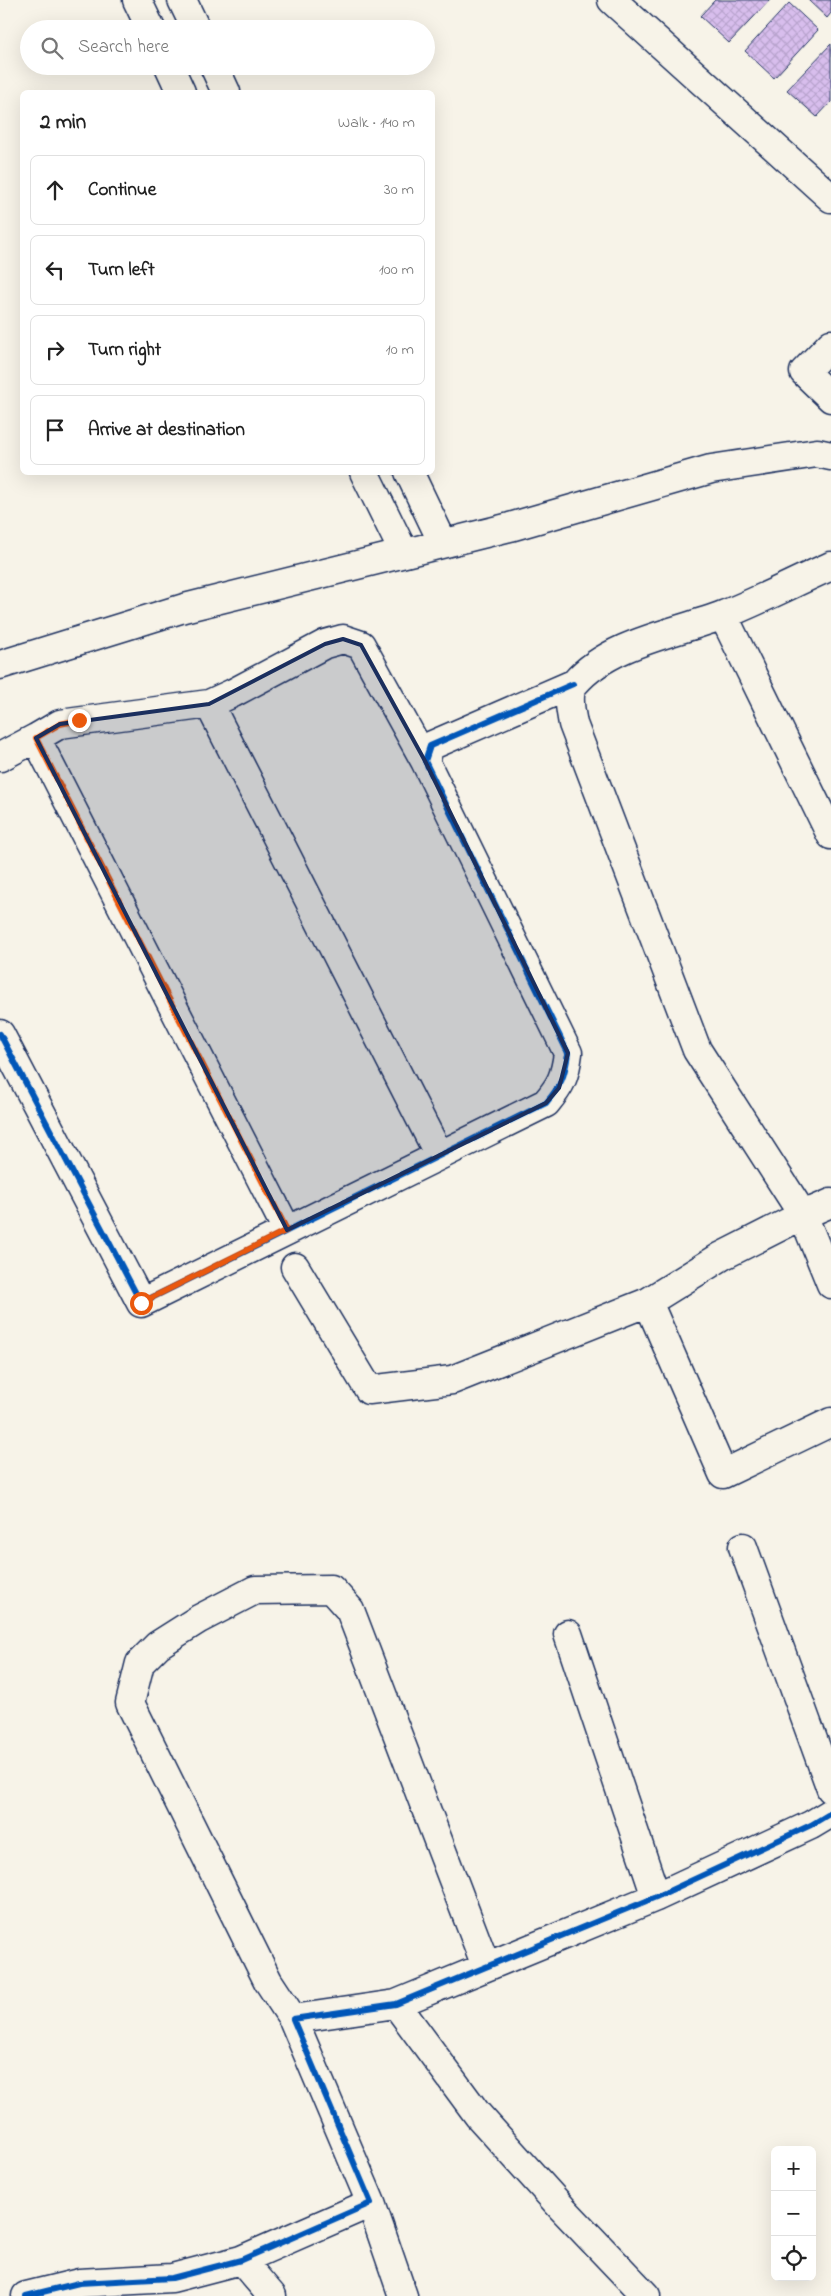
<!DOCTYPE html>
<meta charset="utf-8">
<style>
:root{--surface:#fff;--page:#f2f2f2;--text:#222;--muted:#767676;--line:#e0e0e0}
body{margin:0;font-family:"Indie Flower",sans-serif;background:var(--page);color:var(--text)}
.controls{position:absolute;right:15px;bottom:15px;display:grid;overflow:hidden;border-radius:8px;box-shadow:0 5px 20px #0002}
.controls button{width:45px;height:45px;display:grid;place-items:center;padding:0;border:0;border-bottom:1px solid var(--line);background:var(--surface);color:var(--text);font:25px sans-serif}
.stop{position:absolute;width:15px;height:15px;margin:-11px;border:4px solid #ea580c;border-radius:50%;background:#fff}
.stop.end{background:#ea580c;border-color:#fff;box-shadow:0 1px 5px #0008}
.list{margin:0;padding:0;list-style:none}
h2{display:flex;justify-content:space-between;align-items:center;height:65px;margin:0;padding:0 20px;font-size:21px}
h2 small{font-size:16px;font-weight:400;color:var(--muted)}
.list li{display:grid;grid-template-columns:32px 1fr auto;gap:15px;align-items:center;box-sizing:border-box;height:70px;margin:0 10px 10px;padding:0 10px;border:1px solid var(--line);border-radius:8px}
.list b{display:block;font-size:19px;white-space:nowrap}
.list em{font-size:16px;font-style:normal;color:var(--muted)}
.icon{flex:none;width:28px;height:28px;fill:none;stroke:currentColor;stroke-width:2;stroke-linecap:round;stroke-linejoin:round}
.map{position:relative;flex:none;width:831px;height:2296px;overflow:hidden}
.search{position:absolute;background:var(--surface);box-shadow:0 5px 20px #0002;left:20px;top:20px;width:415px;height:55px;display:flex;align-items:center;gap:12px;box-sizing:border-box;padding:0 18px;border-radius:28px;color:var(--muted);font-size:19px}
.panel{position:absolute;background:var(--surface);box-shadow:0 5px 20px #0002;left:20px;top:90px;width:415px;height:385px;border-radius:8px}
.map>svg:first-child{display:block}
</style>
<div class="map">
<svg width="831" height="2296" viewBox="0 0 831 2296">
<defs>
<pattern id="building-cross-hatch" width="8" height="8" patternUnits="userSpaceOnUse" patternTransform="scale(1.25)"><rect width="8" height="8" fill="#d8beed"/><path d="M0 0l8 8M0 8l8-8" fill="none" stroke="#b9a4ce"/></pattern>
</defs>
<rect width="100%" height="100%" fill="#f7f3e8"/>
<filter id="ink" filterUnits="userSpaceOnUse"><feTurbulence type="fractalNoise" baseFrequency=".02" numOctaves="2"/><feDisplacementMap in="SourceGraphic" scale="10" xChannelSelector="R" yChannelSelector="G"/><feConvolveMatrix kernelMatrix="1 2 1 2 8 2 1 2 1" color-interpolation-filters="sRGB"/></filter>
<g filter="url(#ink)">
<path fill="url(#building-cross-hatch)" stroke="#1b2f5e" d="M715,0H770L729,43L700,16Z
M808,0H831V13L827,18Z
M789,3L818,30L774,78L745,51Z
M831,44V102L817,117L787,90Z"/>
<g fill="none" stroke-linecap="round" stroke-linejoin="round">
<defs>
<path id="street" d="M137,0L151,29
M182,0L196,29
M612,0L831,198
M169,66L181,92
M214,66L226,92
M831,344L804,372L831,398
M364,472L404,553
M409,472L443,543
M831,566C795,582 759,601 723,615C676,633 609,643 575,683C566,693 571,712 573,724L697,1050L803,1215L831,1203
M723,615L831,835
M0,665L184,608L510,527L711,469L817,453L831,456
M209,704L439,1155
M0,757L36,738
M0,1034L141,1303L546,1103C561,1085 565,1077 568,1053L425,761L430,746L573,684
M287,1230L36,738L60,724L209,704L233,693L325,644L343,639L361,645L425,761
M295,1267L369,1390L452,1380L648,1302L722,1256L803,1215L831,1284
M648,1302L723,1474L831,1422
M743,1547L831,1789
M568,1634L656,1897
M396,2004L478,2115L562,2208L646,2296
M293,2019L268,1981L130,1703L140,1663L158,1645L199,1619L255,1590L331,1589L350,1610L486,1966
M371,2203L403,2296
M241,2260L272,2296
M26,2296L79,2283L172,2278L241,2260L371,2203L293,2019L396,2004L656,1897L811,1825L831,1813"/>
</defs>
<use href="#street" stroke="#1b2f5e" stroke-width="31"/>
<use href="#street" stroke="#f7f3e8" stroke-width="28"/>
<defs>
<path id="cycleway" d="M0,1034L141,1303L546,1103C561,1085 565,1077 568,1053L425,761L430,746L573,684
M26,2296L79,2283L172,2278L241,2260L371,2203L293,2019L396,2004L656,1897L811,1825L831,1813"/>
</defs>
<use href="#cycleway" stroke="#f7f3e8" stroke-width="9"/>
<use href="#cycleway" stroke="#0057b8" stroke-width="6"/>
</g>
</g>
<g fill="none" stroke-linecap="round" stroke-linejoin="round" filter="url(#ink)">
<path stroke="#ea580c" stroke-width="6" d="M79,720L60,724L36,738L287,1230L141,1303"/>
</g>
<path fill="#1b2f5e" fill-opacity="0.2" stroke="#1b2f5e" stroke-width="4" stroke-linejoin="round" d="M343,639L361,645L425,761L568,1053L559,1088L546,1103L287,1230L36,738L60,724L209,704L325,644Z"/>
</svg>
<div class="controls">
<button>+</button>
<button>−</button>
<button><svg class="icon" aria-label="locate" viewBox="0 0 24 24"><circle cx="12" cy="12" r="6"/><path d="M12 2v4M12 18v4M2 12h4M18 12h4"/></svg></button>
</div>
<div class="stop" style="left:141px;top:1303px"></div>
<div class="stop end" style="left:79px;top:720px"></div>
<div class="search"><svg class="icon" aria-label="search" viewBox="0 0 24 24"><circle cx="10" cy="10" r="6"/><path d="M15 15l6 6"/></svg>Search here</div>
<section class="panel">
<h2>2 min<small>Walk · 140 m</small></h2>
<ul class="list">
<li><svg class="icon" aria-label="ahead" viewBox="0 0 24 24"><path d="M12 20V5M6 11l6-6 6 6"/></svg><div><b>Continue</b></div><em>30 m</em></li>
<li><svg class="icon" aria-label="left" viewBox="0 0 24 24"><path d="M17 20v-9H6M10 6l-5 5 5 5"/></svg><div><b>Turn left</b></div><em>100 m</em></li>
<li><svg class="icon" aria-label="right" viewBox="0 0 24 24"><path d="M7 20v-9h11M14 6l5 5-5 5"/></svg><div><b>Turn right</b></div><em>10 m</em></li>
<li><svg class="icon" aria-label="arrive" viewBox="0 0 24 24"><path d="M6 21V4h12l-3 4 3 4H6"/></svg><div><b>Arrive at destination</b></div></li>
</ul>
</section>
</div>
